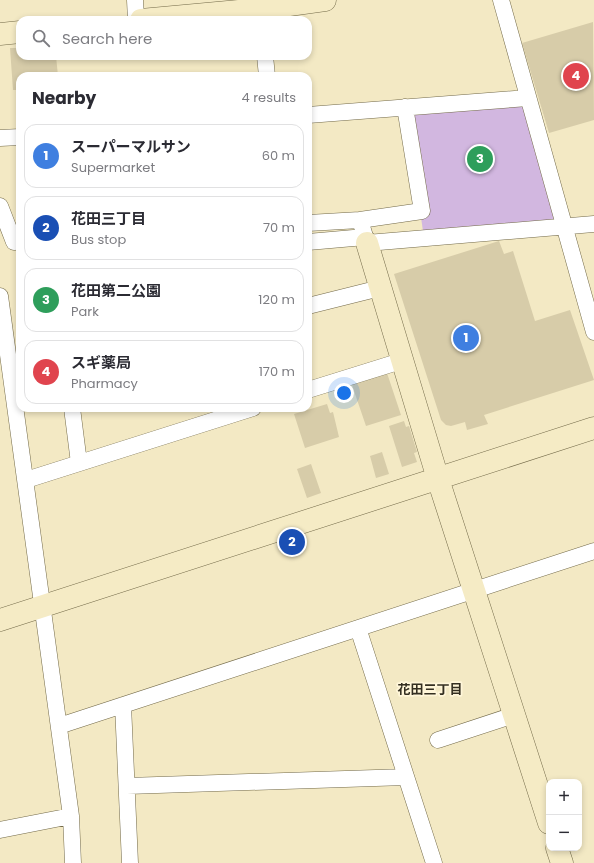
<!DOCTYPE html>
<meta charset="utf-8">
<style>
:root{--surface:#fff;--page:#f7f7f7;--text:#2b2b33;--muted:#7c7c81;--line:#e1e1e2;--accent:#8435a5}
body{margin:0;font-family:Poppins,"Noto Sans JP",sans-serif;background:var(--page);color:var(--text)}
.controls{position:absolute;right:12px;bottom:12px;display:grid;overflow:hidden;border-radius:8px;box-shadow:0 2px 6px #0003}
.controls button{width:36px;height:36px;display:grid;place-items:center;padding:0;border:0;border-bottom:1px solid var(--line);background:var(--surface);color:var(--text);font:20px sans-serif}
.you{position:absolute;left:344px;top:393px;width:14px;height:14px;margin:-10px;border:3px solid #fff;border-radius:50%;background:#1a73e8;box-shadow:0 0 0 6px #1a73e833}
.badge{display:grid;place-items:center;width:26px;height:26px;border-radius:50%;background:var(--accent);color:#fff;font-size:13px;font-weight:700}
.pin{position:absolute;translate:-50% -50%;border:2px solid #fff;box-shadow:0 1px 4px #0006}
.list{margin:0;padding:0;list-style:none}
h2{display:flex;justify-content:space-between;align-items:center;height:52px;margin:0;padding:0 16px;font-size:17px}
h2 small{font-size:13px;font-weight:400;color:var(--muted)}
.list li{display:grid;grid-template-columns:26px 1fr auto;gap:12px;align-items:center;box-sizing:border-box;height:64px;margin:0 8px 8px;padding:0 8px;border:1px solid var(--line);border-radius:12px}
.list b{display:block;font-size:15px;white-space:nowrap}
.list p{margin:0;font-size:13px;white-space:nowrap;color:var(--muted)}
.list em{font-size:13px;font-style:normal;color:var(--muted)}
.icon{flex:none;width:22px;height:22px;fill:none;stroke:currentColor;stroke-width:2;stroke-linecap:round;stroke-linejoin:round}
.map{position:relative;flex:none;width:594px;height:863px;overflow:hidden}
.search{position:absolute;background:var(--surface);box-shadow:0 2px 6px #0003;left:16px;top:16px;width:296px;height:44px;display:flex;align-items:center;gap:10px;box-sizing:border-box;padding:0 14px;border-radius:12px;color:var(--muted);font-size:15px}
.panel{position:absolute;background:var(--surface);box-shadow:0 2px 6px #0003;left:16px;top:72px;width:296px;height:340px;border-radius:12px}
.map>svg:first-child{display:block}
</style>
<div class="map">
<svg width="594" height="863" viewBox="0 0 594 863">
<rect width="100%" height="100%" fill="#f3e9c4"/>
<path fill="#d2b7e0" d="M528,98L564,226L424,238L405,107Z"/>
<path fill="#d7cca9" d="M593,22L594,120L549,133L522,43Z
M10,48H20V56H56L58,76H20V90H13Z
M499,241L504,254L513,251L535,321L570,310L594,380L484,415L488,424L467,430L465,422L451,426L446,425L441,420L394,274Z
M387,373L401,415L366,426L352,385Z
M327,404L330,413L333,412L339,437L305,448L294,414Z
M404,421L406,427L409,426L417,452L414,453L417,462L402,467L389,426Z
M382,452L389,474L376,478L370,456Z
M311,464L321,493L307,498L297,469Z"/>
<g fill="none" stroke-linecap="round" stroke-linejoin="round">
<defs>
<path id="street" d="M135,0L136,20
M501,0L594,332
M265,56L267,76
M308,115L528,98
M0,138L20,137
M0,206L14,242
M360,220L422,211L405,107
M308,223L360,220L367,243L594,224
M308,242L365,237
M0,296L71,816L73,863
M308,306L380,288
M308,390L401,361
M72,408L79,463
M26,480L253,408
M358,628L434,863
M123,705L130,863
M59,726L594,551
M438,740L514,715
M127,786L406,777
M0,830L71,816"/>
<path id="secondary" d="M141,20L260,9L325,0
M0,34L20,32
M367,243L438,479L549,823
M0,620L594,428
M557,848L562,863"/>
</defs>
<use href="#street" stroke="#736a49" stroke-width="17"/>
<use href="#secondary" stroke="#736a49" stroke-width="23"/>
<use href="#street" stroke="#fff" stroke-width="16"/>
<use href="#secondary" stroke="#f5ebc5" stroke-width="22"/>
</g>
<g text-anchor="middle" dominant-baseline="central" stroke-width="3.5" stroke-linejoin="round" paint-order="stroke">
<g font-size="13" font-weight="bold" fill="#342f21" stroke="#fff6d9">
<text x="430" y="689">花田三丁目</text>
</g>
</g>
</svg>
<div class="controls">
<button>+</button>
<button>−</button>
</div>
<div class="you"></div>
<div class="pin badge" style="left:466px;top:338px;background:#3f7fe0">1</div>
<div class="pin badge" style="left:292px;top:542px;background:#1a4fb4">2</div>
<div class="pin badge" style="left:480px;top:159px;background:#2e9e5b">3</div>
<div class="pin badge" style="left:576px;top:76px;background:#e0444e">4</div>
<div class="search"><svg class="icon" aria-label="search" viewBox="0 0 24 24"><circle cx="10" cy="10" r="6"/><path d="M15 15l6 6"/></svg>Search here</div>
<section class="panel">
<h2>Nearby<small>4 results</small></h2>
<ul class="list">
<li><span class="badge" style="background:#3f7fe0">1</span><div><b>スーパーマルサン</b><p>Supermarket</p></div><em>60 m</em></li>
<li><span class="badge" style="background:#1a4fb4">2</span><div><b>花田三丁目</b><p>Bus stop</p></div><em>70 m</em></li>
<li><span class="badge" style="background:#2e9e5b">3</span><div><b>花田第二公園</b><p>Park</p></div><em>120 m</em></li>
<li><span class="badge" style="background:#e0444e">4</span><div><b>スギ薬局</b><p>Pharmacy</p></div><em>170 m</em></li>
</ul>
</section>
</div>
